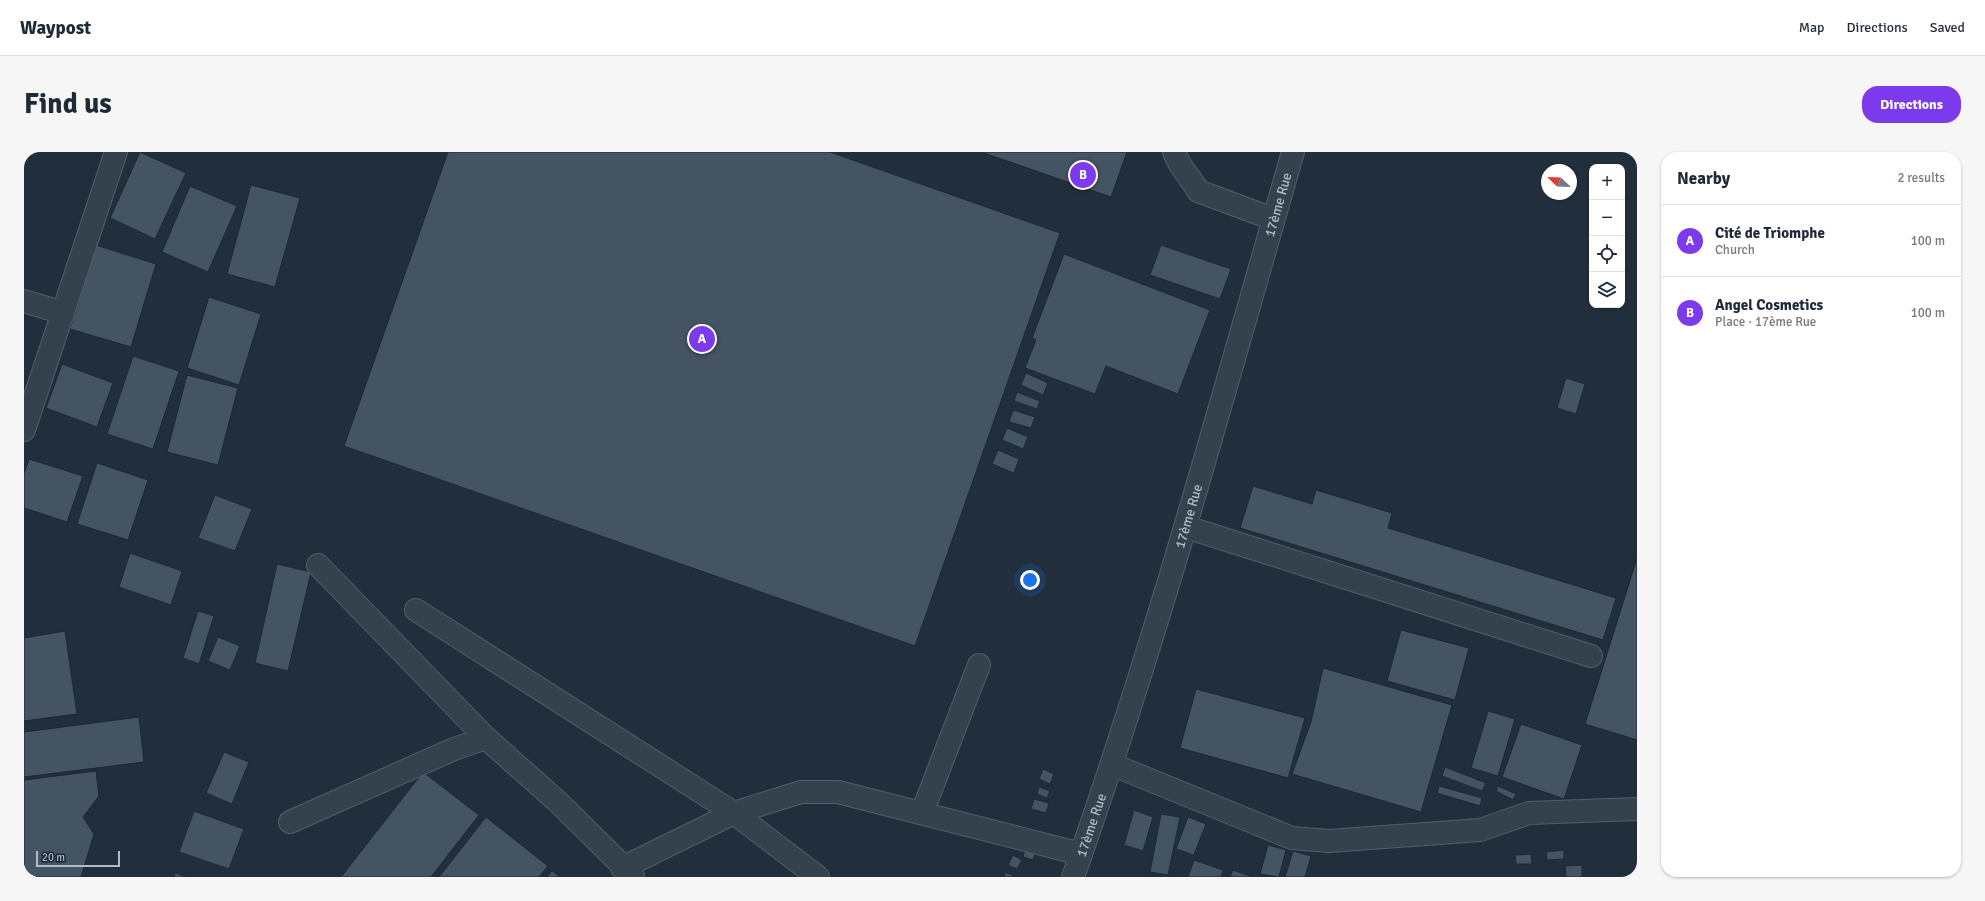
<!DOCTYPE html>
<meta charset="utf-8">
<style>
:root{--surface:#fff;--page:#f6f6f7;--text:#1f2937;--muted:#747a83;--line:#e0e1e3;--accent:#7c3aed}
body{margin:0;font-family:Signika,sans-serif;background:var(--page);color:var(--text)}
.controls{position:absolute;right:12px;top:12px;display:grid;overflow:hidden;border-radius:8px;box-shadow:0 1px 3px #0004}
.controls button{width:36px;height:36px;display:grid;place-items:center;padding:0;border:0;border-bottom:1px solid var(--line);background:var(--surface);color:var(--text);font:20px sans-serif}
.compass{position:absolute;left:1517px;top:12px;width:36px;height:36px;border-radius:50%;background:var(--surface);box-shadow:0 1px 3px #0004;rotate:293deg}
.scale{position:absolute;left:12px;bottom:10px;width:84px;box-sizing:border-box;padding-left:4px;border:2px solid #b0bbc8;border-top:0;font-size:11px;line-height:14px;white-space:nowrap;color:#b0bbc8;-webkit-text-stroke:3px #1a2631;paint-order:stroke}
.you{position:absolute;left:1006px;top:428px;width:14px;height:14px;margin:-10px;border:3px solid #fff;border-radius:50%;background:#1a73e8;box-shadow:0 0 0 6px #1a73e833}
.badge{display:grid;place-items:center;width:26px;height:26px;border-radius:50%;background:var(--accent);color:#fff;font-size:13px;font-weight:700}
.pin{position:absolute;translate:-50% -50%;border:2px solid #fff;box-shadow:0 1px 4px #0006}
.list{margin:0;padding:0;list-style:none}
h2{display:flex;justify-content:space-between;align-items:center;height:52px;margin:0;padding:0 16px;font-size:17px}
h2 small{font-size:13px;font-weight:400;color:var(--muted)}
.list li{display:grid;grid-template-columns:26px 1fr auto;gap:12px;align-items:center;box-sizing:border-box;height:72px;padding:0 16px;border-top:1px solid var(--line)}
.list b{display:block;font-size:15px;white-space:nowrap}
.list p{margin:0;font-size:13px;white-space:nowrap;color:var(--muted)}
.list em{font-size:13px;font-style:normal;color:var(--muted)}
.icon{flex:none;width:22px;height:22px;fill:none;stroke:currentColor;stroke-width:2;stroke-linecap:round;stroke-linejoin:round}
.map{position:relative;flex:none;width:1613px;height:725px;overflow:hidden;border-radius:16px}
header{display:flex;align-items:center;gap:24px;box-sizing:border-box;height:56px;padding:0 20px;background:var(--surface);border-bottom:1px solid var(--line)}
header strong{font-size:19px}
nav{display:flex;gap:22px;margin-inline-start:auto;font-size:14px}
.intro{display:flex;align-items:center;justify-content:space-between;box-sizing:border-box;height:96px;padding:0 24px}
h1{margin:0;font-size:28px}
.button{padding:10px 18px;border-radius:16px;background:var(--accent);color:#fff;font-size:14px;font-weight:700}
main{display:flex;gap:24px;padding:0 24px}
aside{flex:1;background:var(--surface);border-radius:16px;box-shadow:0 1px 3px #0004}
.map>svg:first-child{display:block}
</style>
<header>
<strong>Waypost</strong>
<nav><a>Map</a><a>Directions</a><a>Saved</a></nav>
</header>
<div class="intro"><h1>Find us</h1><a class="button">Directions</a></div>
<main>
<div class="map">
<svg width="1613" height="725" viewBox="0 0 1613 725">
<rect width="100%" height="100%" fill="#212f3c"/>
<path fill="#445463" stroke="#1c2833" d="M116,0L162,21L131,87L86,66Z
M424,0H806L1036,81L891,494L320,294Z
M957,0H1103L1087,45Z
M227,33L276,46L251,135L203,122Z
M166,34L213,54L184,120L138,100Z
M72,93L132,112L107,195L46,177Z
M1137,93L1207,117L1196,147L1126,123Z
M1040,102L1186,158L1154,242L1082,214L1071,242L1001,216L1012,188L1008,186Z
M185,145L237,162L215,233L163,216Z
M109,204L155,219L129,297L83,282Z
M38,212L89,231L73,275L22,256Z
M1002,221L1024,231L1019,243L997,233Z
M163,223L214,236L194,313L143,300Z
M1542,226L1561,232L1552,262L1533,256Z
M993,240L1016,249L1013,257L990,249Z
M989,258L1011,265L1007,276L985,270Z
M983,276L1004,285L999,297L978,288Z
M974,298L995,307L990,321L968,312Z
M5,307L59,324L43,370L0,356V322Z
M73,311L124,328L104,388L53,372Z
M1229,334L1288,352L1292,338L1368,361L1364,376L1592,446L1579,488L1216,376Z
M191,343L228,357L211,399L174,386Z
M106,401L158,419L147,453L95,435Z
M1613,406V588L1561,572Z
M253,412L287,420L264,519L231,511Z
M174,459L190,464L175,512L159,506Z
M1377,478L1445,496L1431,548L1363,529Z
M41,479L53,562L0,569V486Z
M194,485L216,494L206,518L184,509Z
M1299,516L1428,553L1397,660L1268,622L1287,570Z
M1172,537L1281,566L1264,626L1156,596Z
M1464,559L1491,567L1474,624L1447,616Z
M115,565L120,610L0,625V580Z
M1497,572L1558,593L1540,647L1478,625Z
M200,600L225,610L208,652L182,641Z
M1421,615L1462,631L1458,639L1418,624Z
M1019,617L1030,622L1026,632L1015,627Z
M72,619L75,644L59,665L70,682L57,725H0V628Z
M399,620L455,663L407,725H317Z
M1415,634L1458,646L1456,654L1413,641Z
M1474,634L1492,642L1489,648L1472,639Z
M1015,635L1026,639L1023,646L1013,642Z
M1010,647L1025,651L1022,661L1007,657Z
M1110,658L1129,665L1119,699L1100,693Z
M170,659L220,677L205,717L155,700Z
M1137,662L1156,665L1144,723L1126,720Z
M462,665L524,714L515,725H415Z
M1164,665L1182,672L1170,703L1152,697Z
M1002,693L1013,696L1009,708L999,705Z
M1244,693L1262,698L1255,725L1236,722Z
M1540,698V707L1523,708L1522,700Z
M1269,699L1287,704L1281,725H1261Z
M1507,702L1508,712H1492L1491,703Z
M989,703L998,708L993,717L984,713Z
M1170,708L1199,718L1197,725H1164Z
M1558,713V725H1542L1541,714Z
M1209,718L1229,725H1206Z
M528,719L536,725H523Z
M981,720L990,724L989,725H980Z
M151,721L164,725H150Z"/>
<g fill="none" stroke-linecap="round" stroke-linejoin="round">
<defs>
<g id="minor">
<path d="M1150,0C1155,15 1167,26 1174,39L1249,67"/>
<path d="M0,149L39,161"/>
<path d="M0,278L92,0"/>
<path d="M1162,375L1567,504"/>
<path d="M294,413L462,586"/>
<path d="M392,458L710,661L794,725"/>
<path d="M1089,613L1268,686L1305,689L1456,678L1505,661L1613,657"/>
<path d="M898,661L955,513"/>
<path d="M266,670L430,597L462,586L534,650L609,724"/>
<path d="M598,716L710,661L777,640H814L1057,702"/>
<path id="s1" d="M1049,725C1133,487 1199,243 1269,0"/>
</g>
</defs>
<use href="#minor" stroke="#535e6a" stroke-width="24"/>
<use href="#minor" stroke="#35414c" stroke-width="22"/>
</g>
<g text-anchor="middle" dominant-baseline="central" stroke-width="3.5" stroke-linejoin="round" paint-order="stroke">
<g font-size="14" fill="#b0bbc8" stroke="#1a2631">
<text stroke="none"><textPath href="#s1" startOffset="703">17ème Rue</textPath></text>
<text stroke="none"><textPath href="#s1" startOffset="379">17ème Rue</textPath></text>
<text stroke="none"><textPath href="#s1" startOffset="55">17ème Rue</textPath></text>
</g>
</g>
</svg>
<div class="controls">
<button>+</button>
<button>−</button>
<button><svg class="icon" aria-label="locate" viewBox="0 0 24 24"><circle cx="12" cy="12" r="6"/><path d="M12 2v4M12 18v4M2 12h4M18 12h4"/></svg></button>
<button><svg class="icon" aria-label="layers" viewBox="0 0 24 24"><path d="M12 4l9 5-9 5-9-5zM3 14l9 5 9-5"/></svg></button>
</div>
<svg class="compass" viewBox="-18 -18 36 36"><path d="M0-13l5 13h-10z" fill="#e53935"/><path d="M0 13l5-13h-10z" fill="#747a83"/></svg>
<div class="scale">20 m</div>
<div class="you"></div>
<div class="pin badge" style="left:678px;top:187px">A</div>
<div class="pin badge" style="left:1059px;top:23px">B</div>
</div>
<aside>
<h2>Nearby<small>2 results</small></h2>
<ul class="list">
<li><span class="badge">A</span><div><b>Cité de Triomphe</b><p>Church</p></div><em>100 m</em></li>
<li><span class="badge">B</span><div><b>Angel Cosmetics</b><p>Place · 17ème Rue</p></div><em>100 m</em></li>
</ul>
</aside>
</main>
